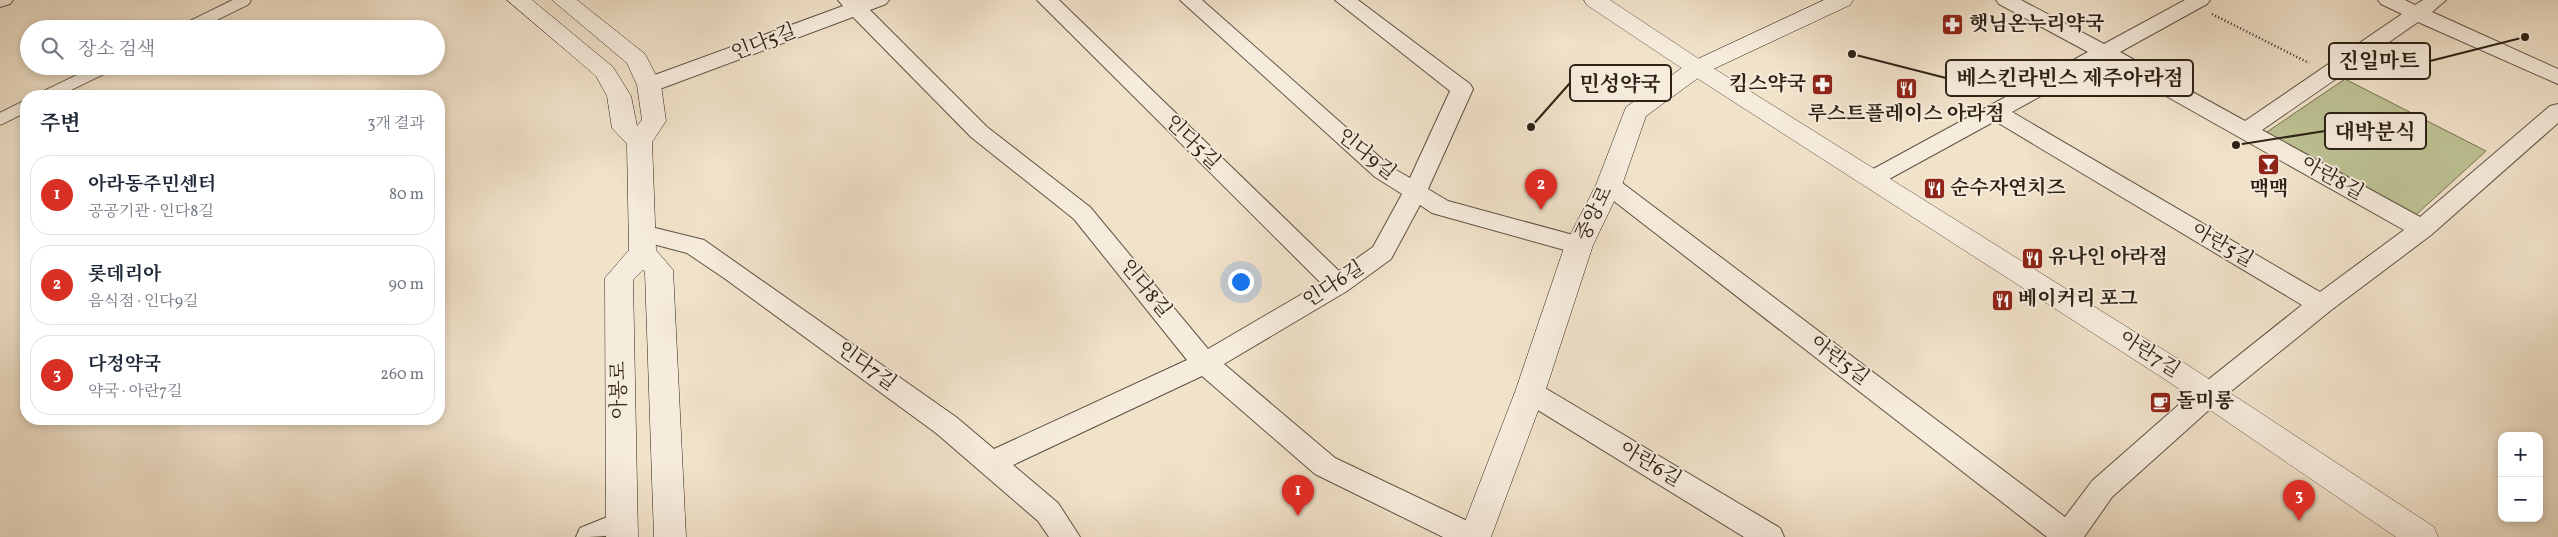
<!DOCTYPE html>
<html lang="ko">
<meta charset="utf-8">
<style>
:root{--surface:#fff;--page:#f2f2f3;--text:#1f2937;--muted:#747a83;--line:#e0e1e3;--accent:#d93025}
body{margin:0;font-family:Vollkorn,"Noto Serif KR",serif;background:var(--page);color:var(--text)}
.controls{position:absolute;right:15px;bottom:15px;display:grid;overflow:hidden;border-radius:10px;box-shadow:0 2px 8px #0003}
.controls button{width:45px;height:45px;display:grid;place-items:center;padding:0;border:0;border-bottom:1px solid var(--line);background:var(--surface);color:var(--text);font:25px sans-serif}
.you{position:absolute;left:1240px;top:281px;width:18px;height:18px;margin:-12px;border:4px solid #fff;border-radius:50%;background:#1a73e8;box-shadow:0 0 0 8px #1a73e833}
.badge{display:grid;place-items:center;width:32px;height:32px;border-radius:50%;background:var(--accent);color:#fff;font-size:16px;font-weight:700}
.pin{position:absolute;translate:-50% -41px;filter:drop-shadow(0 1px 2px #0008)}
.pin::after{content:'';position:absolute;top:26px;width:18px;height:15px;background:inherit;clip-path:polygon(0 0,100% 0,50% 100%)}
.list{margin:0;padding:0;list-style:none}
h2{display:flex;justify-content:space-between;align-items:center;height:65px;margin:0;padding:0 20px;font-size:21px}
h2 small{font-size:16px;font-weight:400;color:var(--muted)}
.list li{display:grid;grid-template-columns:32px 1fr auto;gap:15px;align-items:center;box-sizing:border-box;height:80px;margin:0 10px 10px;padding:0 10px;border:1px solid var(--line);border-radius:20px}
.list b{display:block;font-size:19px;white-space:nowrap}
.list p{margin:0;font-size:16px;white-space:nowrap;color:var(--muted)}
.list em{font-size:16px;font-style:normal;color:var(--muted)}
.icon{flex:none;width:28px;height:28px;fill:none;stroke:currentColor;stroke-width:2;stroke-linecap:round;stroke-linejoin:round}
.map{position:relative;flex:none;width:2558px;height:537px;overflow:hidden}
.search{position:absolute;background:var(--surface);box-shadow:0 2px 8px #0003;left:20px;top:20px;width:425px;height:55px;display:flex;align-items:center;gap:12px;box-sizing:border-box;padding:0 18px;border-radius:28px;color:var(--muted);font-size:19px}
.panel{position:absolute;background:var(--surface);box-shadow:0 2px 8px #0003;left:20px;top:90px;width:425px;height:335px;border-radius:20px}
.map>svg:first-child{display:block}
</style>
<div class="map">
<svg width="2558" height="537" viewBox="0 0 2558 537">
<rect width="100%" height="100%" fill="#f1e2ca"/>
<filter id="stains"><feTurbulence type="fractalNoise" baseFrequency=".004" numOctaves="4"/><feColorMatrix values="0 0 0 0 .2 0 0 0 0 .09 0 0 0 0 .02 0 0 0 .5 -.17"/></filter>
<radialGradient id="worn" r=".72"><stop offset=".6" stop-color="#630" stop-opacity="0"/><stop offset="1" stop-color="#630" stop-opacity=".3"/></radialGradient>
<path fill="#bdc294" stroke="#757254" d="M2345,79L2486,151L2408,222L2261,136Z"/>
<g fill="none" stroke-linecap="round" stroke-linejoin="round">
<defs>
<path id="service" d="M186,29L245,0
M46,96L108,66
M0,119L26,106"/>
<path id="minor" d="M0,0H13L10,4L0,7Z
M838,0H889L886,4L870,10L987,127L1090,207L1208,349L1321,283L1037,0H1059L1339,271L1373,247L1402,194L1375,177L1180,0H1202L1391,167L1410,178L1450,91L1335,0H1358L1470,84L1473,89L1428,189L1448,201L1588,239L1591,245L1588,251L1579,254L1432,213L1420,205L1391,259L1347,291L1224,364L1335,458L1482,528L1486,537H1443L1315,474L1202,376L1013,465L1058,503L1080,537H1049L1038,521L936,433L724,278L687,253L634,239L631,233L634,227L643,225L704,240L956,417L994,449L1187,360L1074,219L971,137L853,17L657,90L649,92L641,90L638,85L641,80L843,6Z
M1996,0H2021L2104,44L2185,0H2210L2207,4L2120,52L2245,121L2402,14L2381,4L2378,0H2405L2415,5L2423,0H2446L2432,12L2558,69V84L2418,22L2262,130L2420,217L2550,106L2558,104V123L2431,235L2330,311L2219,401L2112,497L2084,537H2047L1601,191L1597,185L1601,179L1609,177L1617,179L2065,517L2092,481L2199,387L2302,305L1995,121L1880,184L1872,187L1864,184L1860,179L1864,174L2088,52L1999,4ZM2104,61L2404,230L2320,292L2012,112Z
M1530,382L1540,385L1780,528L1784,537H1744L1520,399L1516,392L1520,385Z
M622,511L632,514L637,523C626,537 596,537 576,537L580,528Z"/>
<path id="tertiary" d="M1584,0H1610L1705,63L2186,364L2434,527L2438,537H2396L2166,380L1689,73L1587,5Z"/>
<path id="secondary" d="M507,0H532L613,67L631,96L637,126L642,120L637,85L627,63L552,0H577L645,54L661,85L666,121L652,142L656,250L673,270L686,537H654L645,272L643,270L633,280L638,537H606L605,278L629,250L627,144L612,128L607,96L596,76Z
M1824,0H1853L1850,5L1705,73L1646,116L1622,185L1593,245L1545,392L1491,537H1459L1515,392L1565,245L1596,185L1626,107L1689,63Z"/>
</defs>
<use href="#service" stroke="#5e5242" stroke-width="13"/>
<use href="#minor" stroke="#5e5242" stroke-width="2"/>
<use href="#tertiary" stroke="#5e5242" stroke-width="1"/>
<use href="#secondary" stroke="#2d2215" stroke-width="1"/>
<path stroke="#2d2215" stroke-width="2.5" stroke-dasharray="1 2.5" stroke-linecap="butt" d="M2212,14L2309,63"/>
<use href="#service" stroke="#f6ecdd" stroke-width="11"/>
<use href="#minor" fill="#f6ecdd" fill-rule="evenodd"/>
<use href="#tertiary" fill="#f6ecdd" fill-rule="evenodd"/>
<use href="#secondary" fill="#f6ecdd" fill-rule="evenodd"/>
</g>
<defs>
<symbol id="pharmacy-square" viewBox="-11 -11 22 22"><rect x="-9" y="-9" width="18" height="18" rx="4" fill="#8f2418" stroke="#f6ecdd"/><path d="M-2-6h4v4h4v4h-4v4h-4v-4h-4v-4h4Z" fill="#fff"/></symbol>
<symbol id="restaurant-square" viewBox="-11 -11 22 22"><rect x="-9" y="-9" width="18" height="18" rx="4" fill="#8f2418" stroke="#f6ecdd"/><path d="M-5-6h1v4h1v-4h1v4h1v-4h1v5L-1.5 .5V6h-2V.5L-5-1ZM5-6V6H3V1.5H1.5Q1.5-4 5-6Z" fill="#fff"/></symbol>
<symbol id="bar-square" viewBox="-11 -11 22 22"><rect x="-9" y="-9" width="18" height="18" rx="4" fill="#8f2418" stroke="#f6ecdd"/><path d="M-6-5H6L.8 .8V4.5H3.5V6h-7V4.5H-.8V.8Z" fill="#fff"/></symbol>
<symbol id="cafe-square" viewBox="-11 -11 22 22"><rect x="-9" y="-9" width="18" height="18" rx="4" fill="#8f2418" stroke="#f6ecdd"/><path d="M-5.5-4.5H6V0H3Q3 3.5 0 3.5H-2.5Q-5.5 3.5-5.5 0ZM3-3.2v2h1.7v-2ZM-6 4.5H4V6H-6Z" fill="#fff"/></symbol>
</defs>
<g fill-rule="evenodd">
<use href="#pharmacy-square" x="1940" y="12" width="25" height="25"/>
<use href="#pharmacy-square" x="1810" y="72" width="25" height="25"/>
<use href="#restaurant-square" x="1894" y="76" width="25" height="25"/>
<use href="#bar-square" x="2256" y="152" width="25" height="25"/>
<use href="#restaurant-square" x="1922" y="176" width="25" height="25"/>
<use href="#restaurant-square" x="2020" y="246" width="25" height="25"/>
<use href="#restaurant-square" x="1990" y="288" width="25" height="25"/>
<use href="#cafe-square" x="2148" y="390" width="25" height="25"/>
</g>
<g text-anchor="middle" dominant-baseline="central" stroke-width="4" stroke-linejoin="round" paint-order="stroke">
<g font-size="20" font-weight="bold" fill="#2d2215" stroke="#f6ecdd" text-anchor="start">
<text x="1969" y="25">햇님온누리약국</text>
<text x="1806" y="85" text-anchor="end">킴스약국</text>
<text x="1906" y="115" text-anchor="middle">루스트플레이스 아라점</text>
<text x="1950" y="189">순수자연치즈</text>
<text x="2269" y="190" text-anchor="middle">맥맥</text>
<text x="2048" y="258">유나인 아라점</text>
<text x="2018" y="300">베이커리 포그</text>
<text x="2176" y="402">돌미롱</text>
</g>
<g font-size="20" fill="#2d2215" stroke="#f6ecdd">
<text transform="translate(764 43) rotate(-21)">인다5길</text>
<text transform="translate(1192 143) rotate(44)">인다5길</text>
<text transform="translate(1366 155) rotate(39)">인다9길</text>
<text transform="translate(2332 179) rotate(29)">아란8길</text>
<text transform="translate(1595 214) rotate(-64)">중앙로</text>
<text transform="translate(2222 246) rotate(30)">아란5길</text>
<text transform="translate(1334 285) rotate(-33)">인다6길</text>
<text transform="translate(1145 289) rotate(51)">인다8길</text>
<text transform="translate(2149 355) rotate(33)">아란7길</text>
<text transform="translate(1839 361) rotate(37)">아란5길</text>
<text transform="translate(866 367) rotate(36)">인다7길</text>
<text transform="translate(620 390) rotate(-91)">아봉로</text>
<text transform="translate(1650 465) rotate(31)">아란6길</text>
</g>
</g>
<path fill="none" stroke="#2d2215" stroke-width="2" d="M2525 37L2430 61M1852 54L1946 78M1531 127L1570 83M2236 145L2325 131"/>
<g fill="#2d2215" stroke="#f6ecdd" stroke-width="2">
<circle cx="2525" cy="37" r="5"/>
<circle cx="1852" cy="54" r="5"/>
<circle cx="1531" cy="127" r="5"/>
<circle cx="2236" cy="145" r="5"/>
</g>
<g fill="#f6ecdd" stroke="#2d2215" stroke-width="2">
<rect x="2329" y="43" width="101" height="36" rx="5"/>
<rect x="1946" y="60" width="247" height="36" rx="5"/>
<rect x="1570" y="65" width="101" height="36" rx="5"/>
<rect x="2325" y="113" width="101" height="36" rx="5"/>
</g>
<g font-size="21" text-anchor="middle" font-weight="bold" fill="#2d2215">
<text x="2379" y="68">진일마트</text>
<text x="2070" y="85">베스킨라빈스 제주아라점</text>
<text x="1620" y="91">민성약국</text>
<text x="2375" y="139">대박분식</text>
</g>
<rect width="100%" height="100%" filter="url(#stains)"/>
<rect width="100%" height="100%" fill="url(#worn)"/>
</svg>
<div class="controls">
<button>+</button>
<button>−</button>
</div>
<div class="you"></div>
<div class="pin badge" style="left:1298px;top:516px">1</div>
<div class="pin badge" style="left:1541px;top:210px">2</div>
<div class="pin badge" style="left:2299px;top:521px">3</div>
<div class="search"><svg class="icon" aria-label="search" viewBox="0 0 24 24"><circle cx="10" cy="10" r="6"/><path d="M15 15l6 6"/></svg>장소 검색</div>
<section class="panel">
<h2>주변<small>3개 결과</small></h2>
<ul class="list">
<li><span class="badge">1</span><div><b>아라동주민센터</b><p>공공기관 · 인다8길</p></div><em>80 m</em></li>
<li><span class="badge">2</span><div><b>롯데리아</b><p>음식점 · 인다9길</p></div><em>90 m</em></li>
<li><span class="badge">3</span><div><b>다정약국</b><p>약국 · 아란7길</p></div><em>260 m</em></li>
</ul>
</section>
</div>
